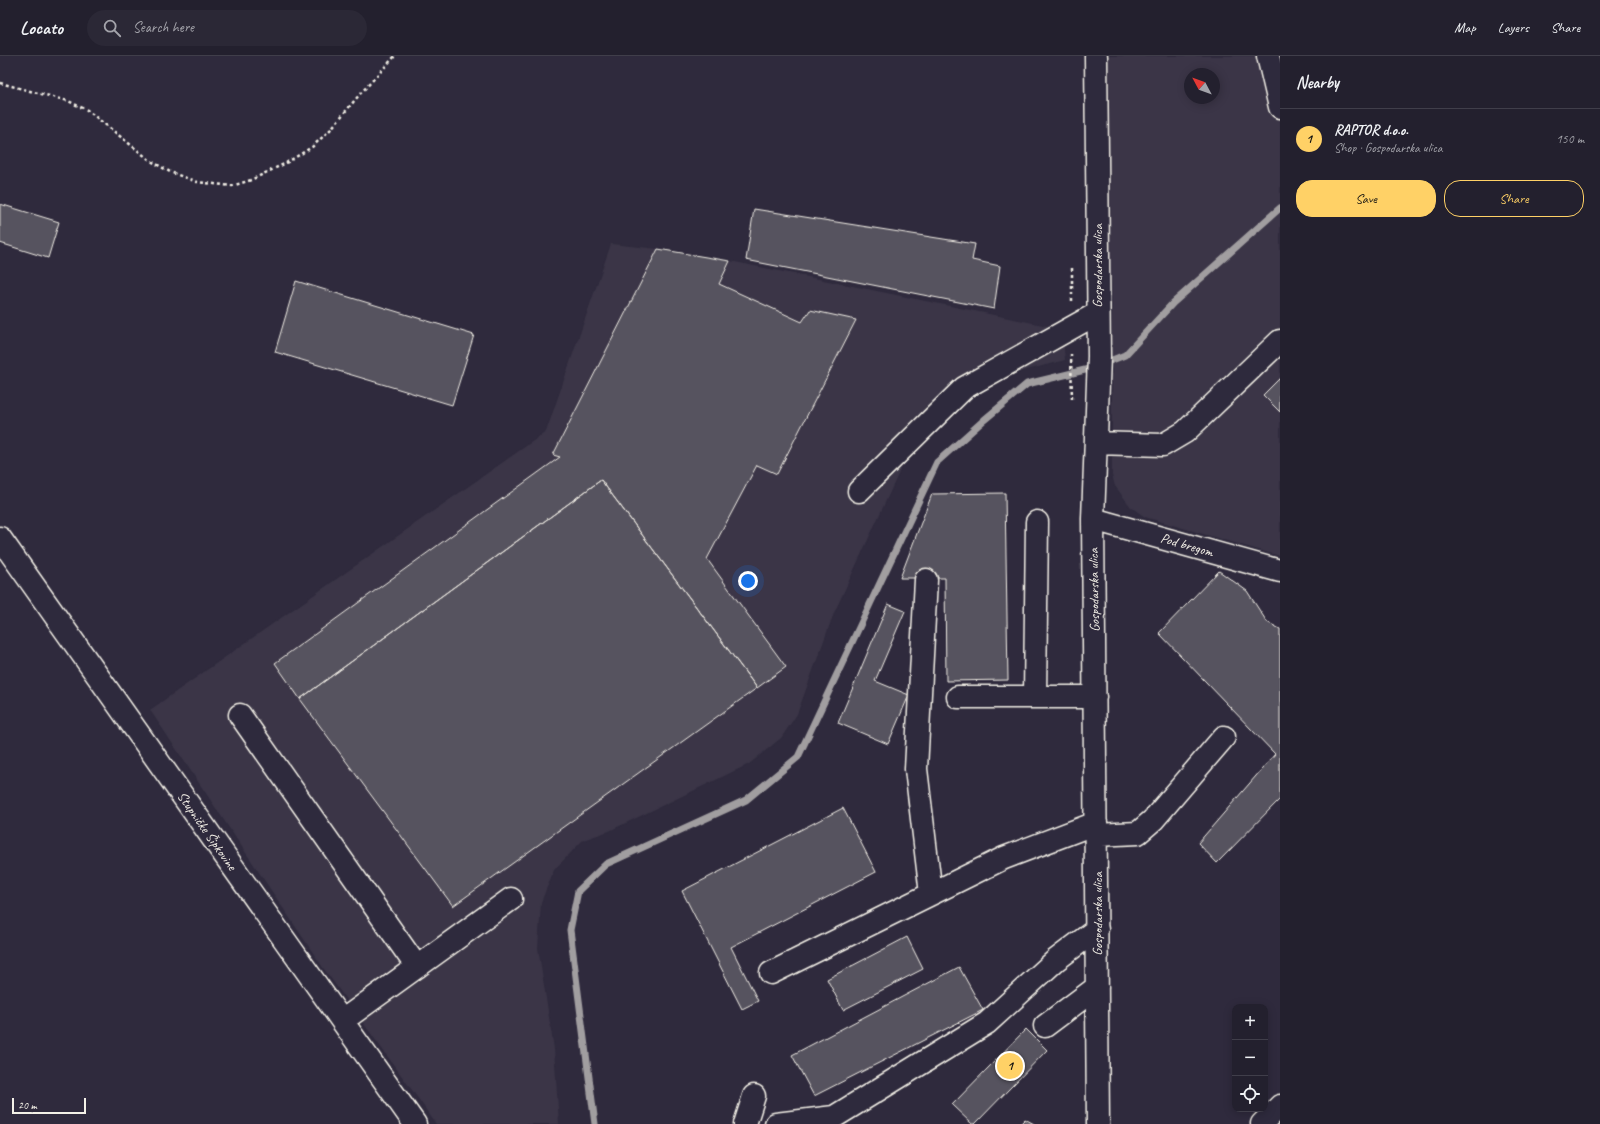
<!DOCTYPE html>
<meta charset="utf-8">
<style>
:root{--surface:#23202e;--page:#2b2836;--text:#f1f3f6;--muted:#a3a3aa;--line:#403e4a;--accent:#ffd166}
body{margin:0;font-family:Caveat,sans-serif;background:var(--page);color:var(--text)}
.controls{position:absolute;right:12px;bottom:12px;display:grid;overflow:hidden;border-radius:8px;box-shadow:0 2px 10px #0003}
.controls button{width:36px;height:36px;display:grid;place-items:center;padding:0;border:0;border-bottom:1px solid var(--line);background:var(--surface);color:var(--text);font:20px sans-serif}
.compass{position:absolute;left:1184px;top:12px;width:36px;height:36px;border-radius:50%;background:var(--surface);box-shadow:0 2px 10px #0003;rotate:311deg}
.scale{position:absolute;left:12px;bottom:10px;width:74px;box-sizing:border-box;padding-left:4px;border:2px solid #f4f1e8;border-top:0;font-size:11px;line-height:14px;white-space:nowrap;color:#f4f1e8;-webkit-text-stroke:3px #2f2a3d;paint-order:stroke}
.you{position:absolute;left:748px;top:525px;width:14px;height:14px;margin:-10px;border:3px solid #fff;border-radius:50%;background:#1a73e8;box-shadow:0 0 0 6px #1a73e833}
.badge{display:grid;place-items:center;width:26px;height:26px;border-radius:50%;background:var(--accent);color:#111;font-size:13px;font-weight:700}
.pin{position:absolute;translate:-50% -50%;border:2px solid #fff;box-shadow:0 1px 4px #0006}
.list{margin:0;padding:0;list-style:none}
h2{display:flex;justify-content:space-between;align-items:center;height:52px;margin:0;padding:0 16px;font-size:17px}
h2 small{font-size:13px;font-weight:400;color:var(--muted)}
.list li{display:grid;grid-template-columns:26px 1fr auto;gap:12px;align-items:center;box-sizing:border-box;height:60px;padding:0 16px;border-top:1px solid var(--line)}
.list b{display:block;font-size:15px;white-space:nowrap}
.list p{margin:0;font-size:13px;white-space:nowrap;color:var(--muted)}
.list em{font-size:13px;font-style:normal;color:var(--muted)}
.actions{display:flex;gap:8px;padding:12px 16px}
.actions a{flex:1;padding:9px 0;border:1px solid var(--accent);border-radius:16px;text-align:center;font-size:14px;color:var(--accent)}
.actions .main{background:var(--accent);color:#111}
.icon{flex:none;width:22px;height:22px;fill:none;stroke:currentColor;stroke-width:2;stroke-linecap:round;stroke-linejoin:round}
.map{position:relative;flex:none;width:1280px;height:1068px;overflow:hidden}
header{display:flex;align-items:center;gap:24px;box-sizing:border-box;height:56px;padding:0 20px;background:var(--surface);border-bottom:1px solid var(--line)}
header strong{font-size:19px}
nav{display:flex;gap:22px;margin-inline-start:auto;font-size:14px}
.search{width:280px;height:36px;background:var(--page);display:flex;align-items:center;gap:10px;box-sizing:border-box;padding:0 14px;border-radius:22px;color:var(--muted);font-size:15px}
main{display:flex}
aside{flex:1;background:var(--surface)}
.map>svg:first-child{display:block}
</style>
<header>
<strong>Locato</strong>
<div class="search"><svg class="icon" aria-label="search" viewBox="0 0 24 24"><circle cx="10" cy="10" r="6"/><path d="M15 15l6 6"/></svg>Search here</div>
<nav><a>Map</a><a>Layers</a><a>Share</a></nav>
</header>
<main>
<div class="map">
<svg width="1280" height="1068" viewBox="0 0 1280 1068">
<rect width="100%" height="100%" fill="#2f2a3d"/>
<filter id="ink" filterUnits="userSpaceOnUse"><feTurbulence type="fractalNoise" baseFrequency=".025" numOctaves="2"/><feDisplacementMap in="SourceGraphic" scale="8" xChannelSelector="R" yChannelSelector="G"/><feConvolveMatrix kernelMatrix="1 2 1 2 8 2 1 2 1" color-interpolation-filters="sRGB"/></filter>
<g filter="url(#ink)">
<path fill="#3b3647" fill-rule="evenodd" d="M1107,0H1280V500L1145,461L1131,451L1115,430L1112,419V273ZM1190,18H1214V42H1190Z
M611,188L658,193L730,205L1062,273L1065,304L999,321L962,339L908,397L834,557L797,658L781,682L749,708L609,775L583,784L554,814L541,846L538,892L554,993L559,1068H436L420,1045L324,913L150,654L546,376Z"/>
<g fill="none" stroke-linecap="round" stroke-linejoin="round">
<path stroke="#a19ea0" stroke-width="7" d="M595,1068L570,874L578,835L606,808L746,744L798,701L937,406L984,364L1027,328L1089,313L1125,299L1173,247L1280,152"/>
</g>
<path fill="#56525f" stroke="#f4f1e8" d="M0,148L59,166L48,202L0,187Z
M754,153L975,188L972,204L1000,210L994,253L746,204Z
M658,193L730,205L719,228L802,266L810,254L856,264L777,418L757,409L707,503L786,611L757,632L601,424L300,643L275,607L560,401L553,399Z
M296,225L474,279L452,349L275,296Z
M1280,322V356L1263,339Z
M601,424L757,632L453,850L300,643Z
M1005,437L1008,624L946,625L945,522H900L932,438Z
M1219,515L1247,535L1267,566L1280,573V743L1217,807L1198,787L1275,698L1159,577Z
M888,548L905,555L875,625L909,639L888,688L838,667Z
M843,752L876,816L731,891L758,945L742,953L682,835Z
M907,881L923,913L843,954L827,923Z
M959,911L983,954L814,1040L792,999Z
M1026,973L1047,994L975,1068H972L952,1049Z
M1025,1063L1034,1068H1020Z"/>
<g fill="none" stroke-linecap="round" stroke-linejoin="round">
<defs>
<path id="minor" d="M1096,0L1099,300L1093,463L1098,1068
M1268,0L1280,51
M1096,387L1163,389L1185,376L1280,285
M859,435L964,332L1098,257
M1093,463L1280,515
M0,482L415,1068
M926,524L916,713L931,838
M958,641H1095
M1035,641L1037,466
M240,659L417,911
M1096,779L1138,777L1153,764L1224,681
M771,917L1004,802L1096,767
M342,965L511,843
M1045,970L1097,931
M745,1068L754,1040
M776,1068L834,1061L987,967L1056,904L1097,873
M1262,1068L1280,1050"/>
</defs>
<use href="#minor" stroke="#f4f1e8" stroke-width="25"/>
<path stroke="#f4f1e8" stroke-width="2.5" stroke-dasharray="3 3" stroke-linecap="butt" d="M0,27L68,45L87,54L151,105L170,116L197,126L232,130L251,124L286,107L312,91L330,74L360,38L395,0
M1072,245V210
M1071,298L1072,345"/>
<use href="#minor" stroke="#2f2a3d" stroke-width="22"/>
</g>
</g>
<g text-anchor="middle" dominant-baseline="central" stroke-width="3.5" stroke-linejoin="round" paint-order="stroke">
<g font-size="14" fill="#f4f1e8" stroke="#2f2a3d">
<text transform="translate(1097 210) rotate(-90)">Gospodarska ulica</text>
<text transform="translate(1187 489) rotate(16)">Pod bregom</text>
<text transform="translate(1094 534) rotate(-91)">Gospodarska ulica</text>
<text transform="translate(207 775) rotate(55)">Stupničke Šipkovine</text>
<text transform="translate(1097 858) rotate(-90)">Gospodarska ulica</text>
</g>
</g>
</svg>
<div class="controls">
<button>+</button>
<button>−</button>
<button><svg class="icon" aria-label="locate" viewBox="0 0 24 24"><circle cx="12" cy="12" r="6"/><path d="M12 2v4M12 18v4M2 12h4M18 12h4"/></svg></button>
</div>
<svg class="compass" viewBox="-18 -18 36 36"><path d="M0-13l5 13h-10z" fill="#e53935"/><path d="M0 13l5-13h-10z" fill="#a3a3aa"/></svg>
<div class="scale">20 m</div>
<div class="you"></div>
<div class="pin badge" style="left:1010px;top:1010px">1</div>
</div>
<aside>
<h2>Nearby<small></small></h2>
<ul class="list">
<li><span class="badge">1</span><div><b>RAPTOR d.o.o.</b><p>Shop · Gospodarska ulica</p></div><em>150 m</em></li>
</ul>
<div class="actions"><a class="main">Save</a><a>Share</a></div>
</aside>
</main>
